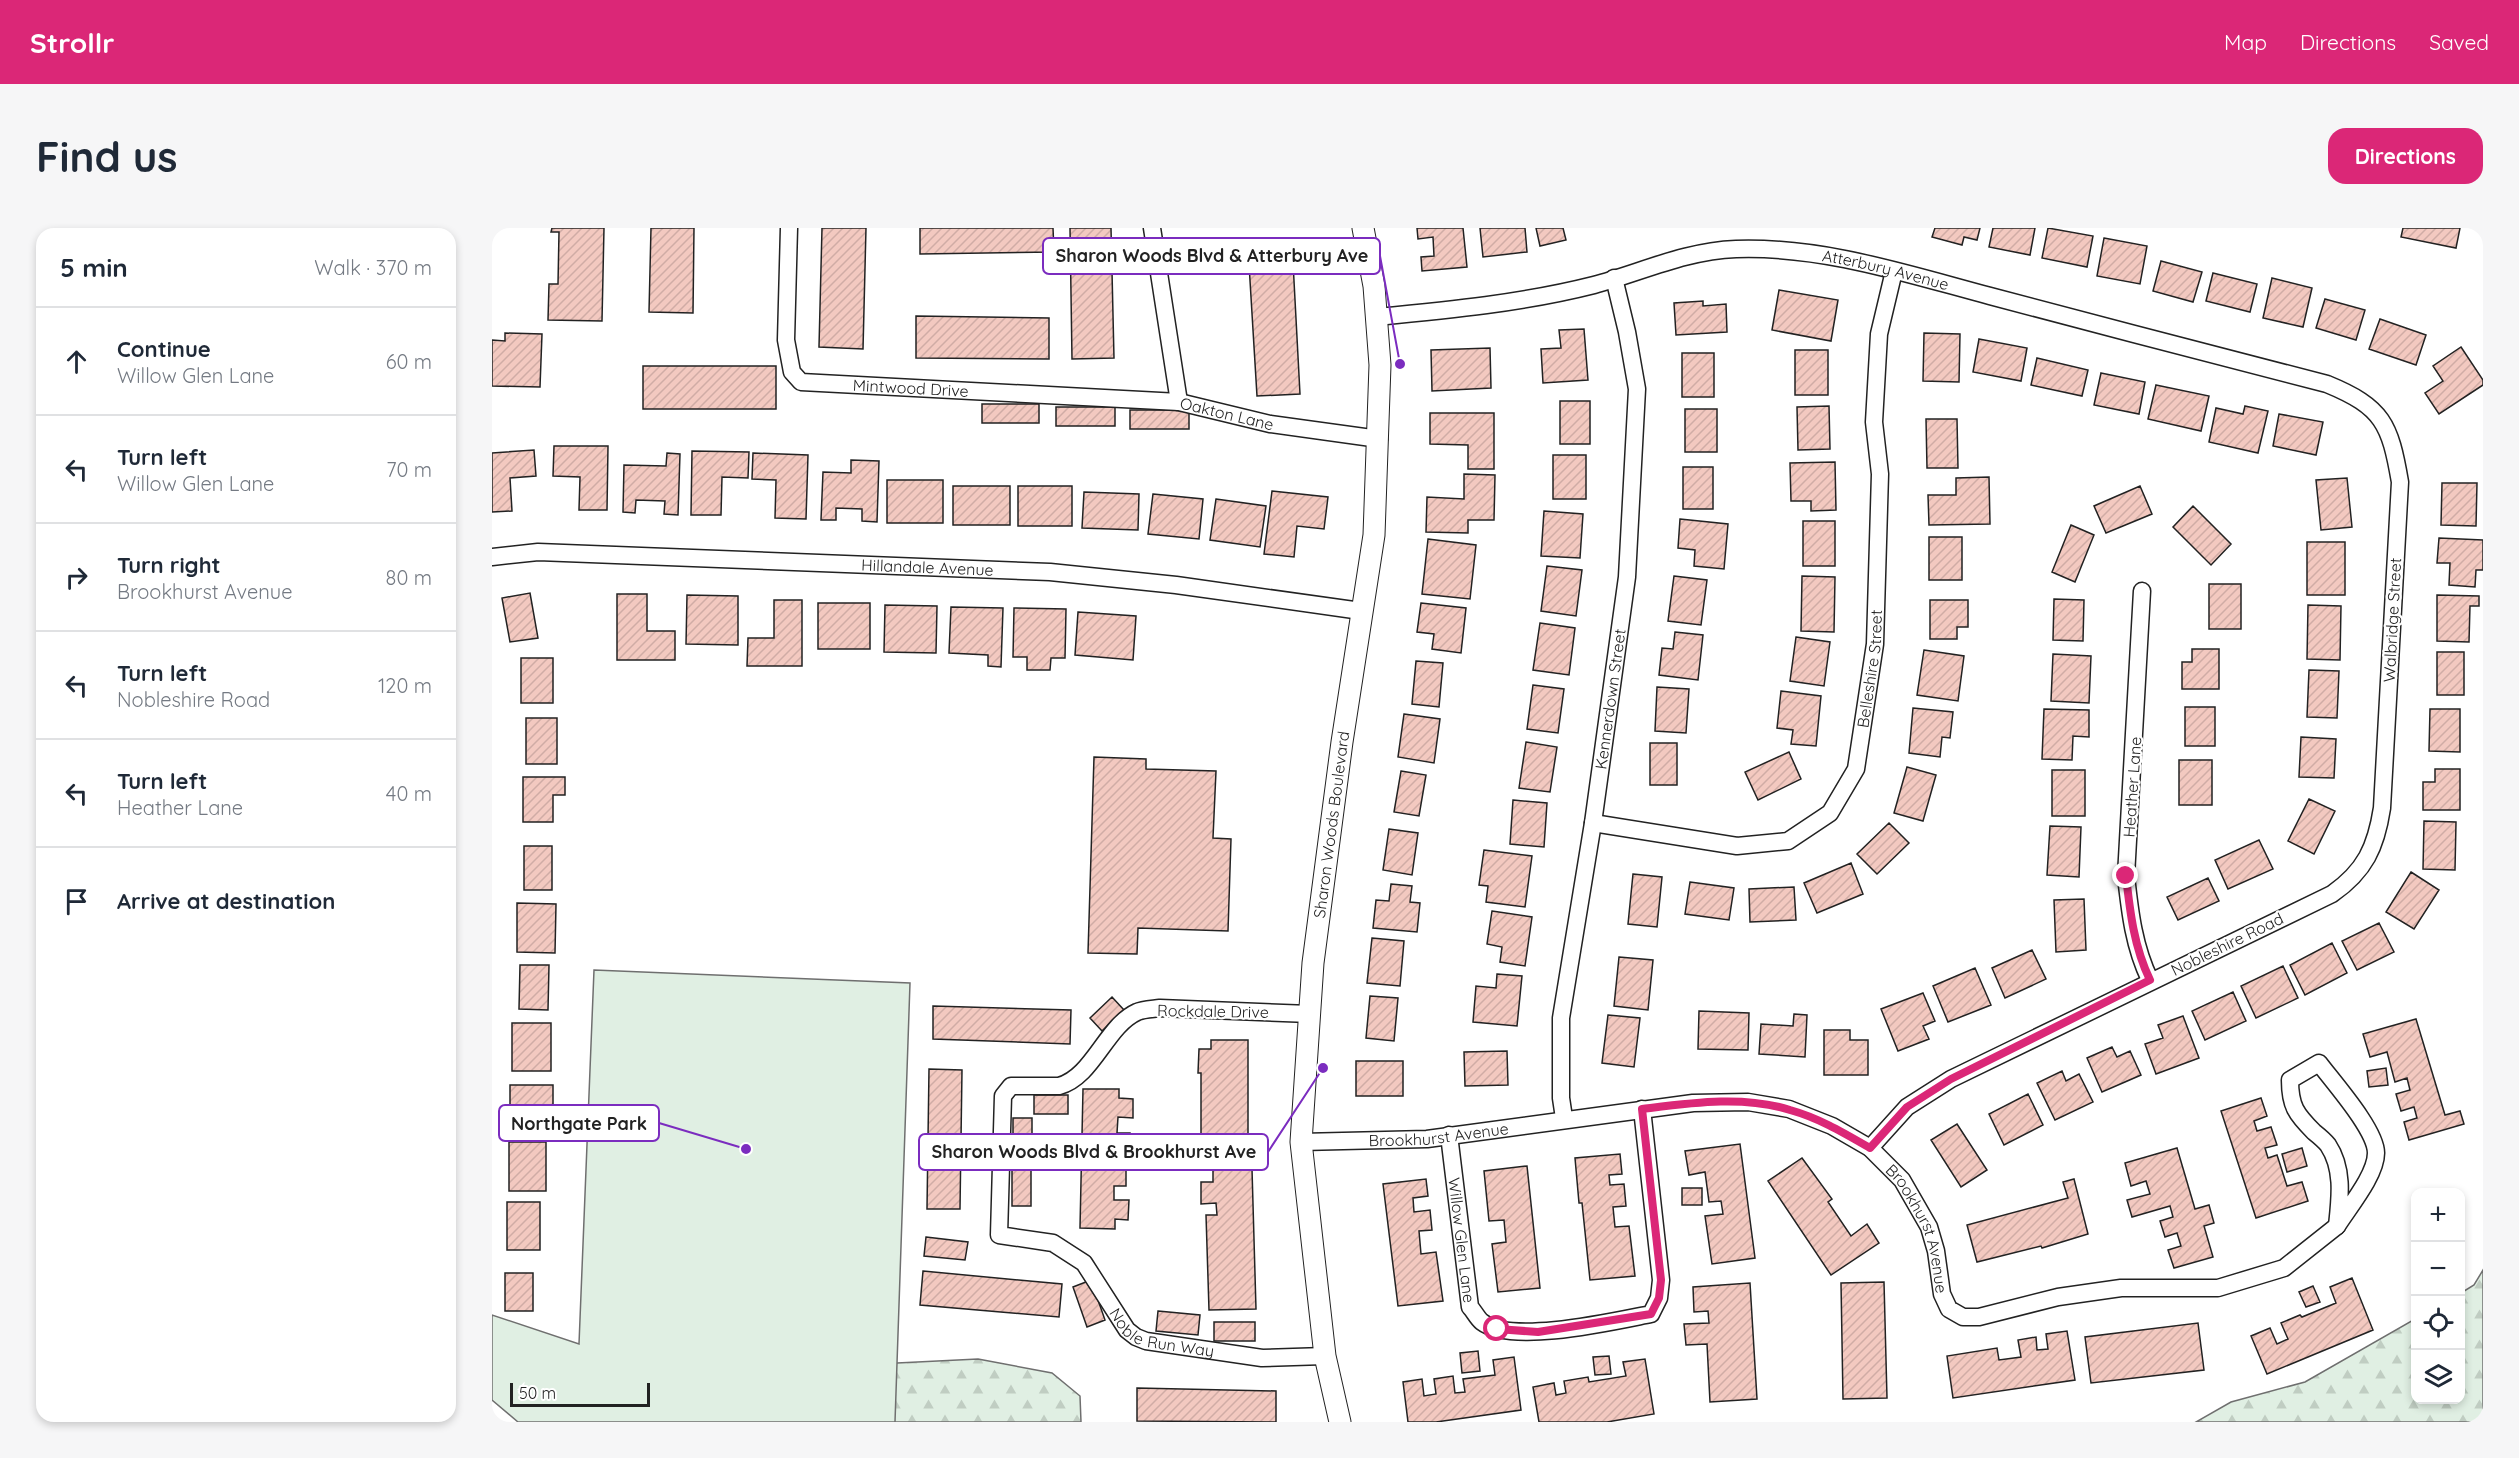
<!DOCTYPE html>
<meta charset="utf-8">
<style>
:root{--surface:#fff;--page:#f6f6f7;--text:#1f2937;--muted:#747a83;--line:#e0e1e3;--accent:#db2777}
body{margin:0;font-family:Quicksand,sans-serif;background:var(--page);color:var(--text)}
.controls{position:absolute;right:18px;bottom:18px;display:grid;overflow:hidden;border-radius:12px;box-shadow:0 3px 9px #0003}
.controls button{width:54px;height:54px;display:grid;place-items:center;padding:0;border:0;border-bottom:2px solid var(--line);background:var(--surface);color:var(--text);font:30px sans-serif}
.scale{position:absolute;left:18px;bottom:15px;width:140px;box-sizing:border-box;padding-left:6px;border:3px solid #222;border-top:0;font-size:16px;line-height:21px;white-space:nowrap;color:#222;-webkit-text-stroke:4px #fff;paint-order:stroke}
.stop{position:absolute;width:18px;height:18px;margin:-14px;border:4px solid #db2777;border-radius:50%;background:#fff}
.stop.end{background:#db2777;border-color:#fff;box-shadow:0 2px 6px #0008}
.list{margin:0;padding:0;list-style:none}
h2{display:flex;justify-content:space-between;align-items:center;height:78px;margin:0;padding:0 24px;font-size:26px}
h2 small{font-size:20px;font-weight:400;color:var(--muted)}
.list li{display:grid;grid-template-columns:39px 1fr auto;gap:18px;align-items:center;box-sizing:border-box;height:108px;padding:0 24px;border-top:2px solid var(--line)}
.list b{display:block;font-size:22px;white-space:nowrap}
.list p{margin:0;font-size:20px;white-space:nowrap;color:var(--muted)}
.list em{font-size:20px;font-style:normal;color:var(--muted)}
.icon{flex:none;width:33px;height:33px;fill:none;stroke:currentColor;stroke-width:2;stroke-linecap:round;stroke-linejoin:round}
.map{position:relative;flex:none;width:1991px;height:1194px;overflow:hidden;border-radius:18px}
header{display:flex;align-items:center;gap:36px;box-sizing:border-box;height:84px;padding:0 30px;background:var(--accent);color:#fff}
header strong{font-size:28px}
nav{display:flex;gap:33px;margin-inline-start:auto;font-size:21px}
.intro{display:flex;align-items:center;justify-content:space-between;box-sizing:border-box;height:144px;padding:0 36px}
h1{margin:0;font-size:42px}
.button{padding:15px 27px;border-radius:18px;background:var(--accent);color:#fff;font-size:21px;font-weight:700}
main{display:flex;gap:36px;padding:0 36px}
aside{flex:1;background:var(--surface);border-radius:18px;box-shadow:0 3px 9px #0003}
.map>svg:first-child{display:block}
</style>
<header>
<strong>Strollr</strong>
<nav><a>Map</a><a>Directions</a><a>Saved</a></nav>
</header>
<div class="intro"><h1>Find us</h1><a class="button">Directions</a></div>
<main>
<aside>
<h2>5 min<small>Walk · 370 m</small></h2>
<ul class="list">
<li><svg class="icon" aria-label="ahead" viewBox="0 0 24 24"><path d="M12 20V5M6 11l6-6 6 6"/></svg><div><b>Continue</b><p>Willow Glen Lane</p></div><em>60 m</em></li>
<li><svg class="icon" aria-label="left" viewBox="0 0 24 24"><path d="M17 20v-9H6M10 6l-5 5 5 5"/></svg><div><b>Turn left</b><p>Willow Glen Lane</p></div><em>70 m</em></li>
<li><svg class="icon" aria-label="right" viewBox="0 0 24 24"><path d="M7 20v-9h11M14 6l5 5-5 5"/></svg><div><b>Turn right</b><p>Brookhurst Avenue</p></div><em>80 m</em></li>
<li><svg class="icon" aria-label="left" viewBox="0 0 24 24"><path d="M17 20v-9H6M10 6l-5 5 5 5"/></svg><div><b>Turn left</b><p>Nobleshire Road</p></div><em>120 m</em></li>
<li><svg class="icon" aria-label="left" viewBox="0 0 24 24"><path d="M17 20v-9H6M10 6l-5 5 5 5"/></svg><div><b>Turn left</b><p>Heather Lane</p></div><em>40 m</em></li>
<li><svg class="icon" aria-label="arrive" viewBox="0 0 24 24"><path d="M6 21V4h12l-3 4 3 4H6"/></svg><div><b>Arrive at destination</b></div></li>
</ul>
</aside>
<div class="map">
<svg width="1991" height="1194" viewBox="0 0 1991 1194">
<defs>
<pattern id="forest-firs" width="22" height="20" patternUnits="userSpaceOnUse" patternTransform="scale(1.5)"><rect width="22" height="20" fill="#e0efe3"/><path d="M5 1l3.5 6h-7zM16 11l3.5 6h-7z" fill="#c0cdc2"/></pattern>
<pattern id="building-hatch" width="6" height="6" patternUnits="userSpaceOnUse" patternTransform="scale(1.5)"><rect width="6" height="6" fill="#f3c9c0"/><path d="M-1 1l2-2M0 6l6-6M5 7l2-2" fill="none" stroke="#d0aca5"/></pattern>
</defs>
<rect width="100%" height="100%" fill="#fff"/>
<path fill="url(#forest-firs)" stroke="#6f6f6f" stroke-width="1.5" d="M1991,1042V1194H1704L1739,1174L1813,1154L1923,1091L1924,1172H1968L1969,1065L1982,1057Z
M486,1131L560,1145L588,1168L589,1194H161L260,1160L405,1135Z"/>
<path fill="#e0efe3" stroke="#6f6f6f" stroke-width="1.5" d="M102,742L418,755L403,1194H26L0,1172V1087L87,1116Z"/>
<path fill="url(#building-hatch)" stroke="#222" stroke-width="1.5" d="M60,0H112L110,93L56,92L57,56H66L67,4H59Z
M159,0H202L201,85L157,84Z
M330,0H374L371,121L327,119Z
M428,0H561L562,24L428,26Z
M578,0H619L622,130L580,131Z
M925,0H971L975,39L930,43L929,29L942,28L941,9L926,11Z
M988,0H1033L1035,24L991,29Z
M1044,0H1071L1074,12L1048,18Z
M1443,0H1488L1485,12L1472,9L1470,17L1440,9Z
M1501,0H1543L1538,27L1497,19Z
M1556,0L1601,8L1595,39L1550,30Z
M1911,0H1968L1964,20L1909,9Z
M1612,10L1655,18L1648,56L1605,48Z
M1669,33L1710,44L1701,74L1661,63Z
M801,34L808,166L765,168L757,36Z
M1721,45L1765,56L1758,84L1714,73Z
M1780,50L1820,60L1811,99L1771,90Z
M1287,62L1346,72L1339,113L1280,102Z
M1833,71L1873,82L1864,112L1824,100Z
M1211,73V78L1234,76L1235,104L1184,107L1182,75Z
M424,88L557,90V131L424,130Z
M1888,91L1934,107L1924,137L1877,121Z
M1092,101L1096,152L1051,155L1049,121L1069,120L1067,102Z
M13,105L50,106L48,159L0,158V112L13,113Z
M1432,105L1468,106L1467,154L1431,153Z
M1487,111L1535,120L1529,153L1481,144Z
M1969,119L1991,152V157L1947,186L1933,165L1951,153L1941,138Z
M998,120L999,160L940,163L939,122Z
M1303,122H1336V167H1303Z
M1190,125H1222V169H1190Z
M1545,130L1596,142L1590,168L1539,157Z
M151,138H284V181H151Z
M1609,145L1653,154L1647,186L1602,177Z
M1664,157L1717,168L1709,203L1656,191Z
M1068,173H1098V216H1068Z
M490,176H547V195H490Z
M1337,178L1338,221L1306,222L1305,179Z
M1753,178L1776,183L1766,225L1717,214L1724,180L1751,186Z
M564,179H623V198H564Z
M1193,181H1225V224H1193Z
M638,182H697V201H638Z
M938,185H1002V241H976V217L938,216Z
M1787,186L1831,194L1824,227L1781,218Z
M1434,191H1465L1466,240H1435Z
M62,218H116L115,282H87L88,249L61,248Z
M42,222L44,248L18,250L20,283L0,284V225Z
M200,223L257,224L256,250L230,249L229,287H199Z
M175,225L188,226L186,287L172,286L173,273L144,272L143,285L131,284L132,237L174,238Z
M261,225L316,227L314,291L283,290L284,252L260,251Z
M1061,227H1094V271H1061Z
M359,232L387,233L385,294L370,293V281L344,280V292H329L331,244L359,245Z
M1343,234L1344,282L1319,283V273H1299L1298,235Z
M1191,239H1221V281H1191Z
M972,246L1003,247L1002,292H976V305L934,304L935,269L972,271Z
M1497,249L1498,296L1437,297L1436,267H1464V250Z
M1855,250L1860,299L1829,302L1824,252Z
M395,252H451V295H395Z
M1950,255H1985L1984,298L1949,297Z
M461,258H518V297H461Z
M526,258H580V298H526Z
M1648,258L1660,286L1614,305L1602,278Z
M780,263L836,269L832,301L805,298L802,329L772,326Z
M592,264L647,266L646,302L590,300Z
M661,266L711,271L707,311L656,306Z
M724,271L774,278L768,319L718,312Z
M1701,278L1739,316L1719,337L1681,299Z
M1052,283L1091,286L1088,330L1049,328Z
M1188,291L1236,296L1232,341L1202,338L1203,322L1186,320Z
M1311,293H1343V338H1311Z
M1579,297L1602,307L1583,354L1560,344Z
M1437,309H1470V352H1437Z
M1947,310L1991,312V342H1984L1983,359L1957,357L1958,335H1945Z
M936,311L984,317L978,371L930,366Z
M1815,314H1853V367H1815Z
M1055,338L1090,342L1084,388L1049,383Z
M1182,348L1215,352L1209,397L1176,393Z
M1310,348L1343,349L1342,404L1309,403Z
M1717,356H1749V401H1717Z
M38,365L46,410L18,414L10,370Z
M125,366H155V403H183V432H125Z
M195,367L246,368V417L194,416Z
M1945,367L1987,368V378H1978L1977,414L1945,413Z
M1562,371L1592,372L1591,413L1561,412Z
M282,372H310V438H255L256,410H282Z
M1438,372H1476V399H1465V411H1438Z
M326,375H378V421H326Z
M929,375L974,380L969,425L940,421L942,406L925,404Z
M393,377L445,378L444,425L392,424Z
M1816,377L1849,378L1848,432L1815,431Z
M459,379L511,380L509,439L496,438V427L457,425Z
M522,380L574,381L573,430H559L558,442H535V429H521Z
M586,384L644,388L641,432L583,427Z
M1048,395L1083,400L1077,447L1041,442Z
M1183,404L1211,407L1206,452L1167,447L1170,420L1181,421Z
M1304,409L1338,414L1332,458L1298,453Z
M1700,421H1727V461H1690V434H1700Z
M1432,422L1472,428L1466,473L1425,467Z
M1945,424H1972V467H1945Z
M1561,426L1599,428L1597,475L1559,473Z
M29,430H61V475H29Z
M924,433L951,435L947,479L920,476Z
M1817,442L1847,443L1845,490L1815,489Z
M1041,457L1072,461L1066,505L1035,501Z
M1165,459L1197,461L1194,505L1163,503Z
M1289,463L1329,468L1324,518L1299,516L1301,502L1285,500Z
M1693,479H1723V518H1693Z
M1421,480L1461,484L1458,510L1450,509L1448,529L1417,525Z
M1552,481L1597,482V509L1581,508L1580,532L1550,531Z
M1938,481H1968V524L1937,523Z
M912,486L948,491L942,535L906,529Z
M34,490H65V536H34Z
M1809,509L1844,511L1842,550L1807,549Z
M1034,514L1065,519L1058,564L1027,560Z
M1158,515H1185V557H1158Z
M1297,524L1309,551L1266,572L1253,544Z
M602,529L654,531V541L724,543L721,610L739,611L736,703L646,700L645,726L596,725Z
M1687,532H1720V577H1687Z
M1415,539L1444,547L1431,593L1402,585Z
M1943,541H1968V582H1931V554H1943Z
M1560,542H1593V588H1560Z
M909,543L934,547L927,588L902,584Z
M31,549H73V567H61V594H31Z
M1817,571L1843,583L1822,626L1796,613Z
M1021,572L1055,575L1052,619L1018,616Z
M1932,593L1964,594L1963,642L1931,641Z
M1397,595L1417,615L1385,646L1365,626Z
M1558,598L1589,599L1587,649L1555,647Z
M897,601L926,605L920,647L891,642Z
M1767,612L1781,641L1736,661L1723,632Z
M32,618H60V662H32Z
M992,622L1040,628L1033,679L994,674L996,658L987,657Z
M1359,635L1371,666L1325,685L1312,655Z
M1919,644L1947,662L1922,701L1894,684Z
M1141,646L1170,649L1165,699L1136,696Z
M1716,650L1727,673L1686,692L1675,669Z
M1198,654L1242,660L1237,692L1193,686Z
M899,656L920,658L918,674L928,675L925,704L881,700L884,672L897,673Z
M1302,659L1304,692L1258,694L1257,661Z
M1592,671L1594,722L1564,724L1562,672Z
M25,675L64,676L63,725L25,724Z
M1000,683L1040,689L1033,738L1008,734L1010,719L995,716Z
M1887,695L1902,724L1865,742L1850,713Z
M880,710L912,713L908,758L875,755Z
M1840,715L1855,745L1813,767L1798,737Z
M1540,722L1554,751L1513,770L1500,740Z
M1127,729L1161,732L1156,782L1122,778Z
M28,737H57L56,782L27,781Z
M1791,738L1806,770L1764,790L1749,758Z
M1483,740L1499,777L1456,794L1441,758Z
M1005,746L1030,748L1025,798L981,794L984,758L1004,760Z
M1741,764L1754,793L1713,812L1700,783Z
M1431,765L1443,793L1431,798L1437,811L1406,823L1389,781Z
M878,768L906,770L902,813L874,810Z
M620,769L632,782L610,803L598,790Z
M441,778L579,782L578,816L441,811Z
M1207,783L1257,785L1256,822L1206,821Z
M1302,786L1315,787L1313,829L1267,826L1269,796L1301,798Z
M1116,787L1148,790L1142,839L1110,835Z
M1691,788L1707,830L1664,846L1653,816L1671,810L1666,797Z
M1924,791L1953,887L1968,883L1972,896L1917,912L1912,894L1925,890L1922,879L1909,883L1904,866L1918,862L1915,850L1903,854L1895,824L1878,829L1871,806Z
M20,795H59V843H20Z
M1332,802H1358V812H1376V847H1332Z
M719,812H756V917H709V845H706L707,821H719Z
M1620,819L1625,829L1638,823L1649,847L1610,864L1595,830Z
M1015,823L1016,857L973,858L972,824Z
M864,833H911V868H864Z
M1894,840L1896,857L1877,859L1875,843Z
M437,841L470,842L468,981H435Z
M1570,843L1574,853L1587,846L1601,874L1563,892L1545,855Z
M18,857H61V902H18Z
M591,861H627V870L641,871V890L626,889L625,905H638L637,924H622V938L634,939V958H622V972H637L636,992L623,991V1001L588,1000Z
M1536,866L1551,897L1512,917L1497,886Z
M542,867H576V886H542Z
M1769,870L1775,888L1762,893L1765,903L1779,899L1785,917L1773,920L1776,930L1785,927L1795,958L1810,954L1816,973L1764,990L1729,883Z
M521,890H540V932H521Z
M1465,896L1495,942L1469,959L1439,912Z
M17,914H54V963H17Z
M1248,916L1263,1030L1220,1036L1213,988L1231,986L1229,973L1217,974L1213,944L1197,947L1193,923Z
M1685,920L1703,981L1717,977L1722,995L1712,998L1721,1029L1682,1040L1676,1022L1689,1018L1685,1005L1673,1009L1668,993L1681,989L1678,978L1640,989L1635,972L1658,966L1654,953L1639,958L1633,935Z
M1810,920L1815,938L1795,944L1790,926Z
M1128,926L1130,946L1117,947L1118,957L1132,956L1134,978L1121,979L1123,999L1137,998L1143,1048L1098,1052L1090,975H1087L1083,930Z
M1310,930L1340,971L1336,974L1359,1008L1375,996L1387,1015L1339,1047L1276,953Z
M520,935H539V978H520Z
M1035,938L1048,1060L1006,1064L1000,1016L1014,1014L1012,992L997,993L992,943Z
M760,941L764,1081L717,1082L714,987H725L724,975L709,976V954H721V942Z
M934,951L936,968L921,970L922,984L938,982L940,1002L927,1003L929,1026L944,1024L951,1073L906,1078L891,956Z
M1582,951L1596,1006L1550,1020L1549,1018L1485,1034L1475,997L1576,970L1571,954Z
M1190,960H1210V977H1190Z
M15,974H48V1022H15Z
M434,1009L476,1014L473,1032L432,1028Z
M431,1043L570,1056L567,1089L428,1077Z
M13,1045H41V1083H13Z
M1860,1050L1881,1102L1775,1146L1759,1108L1778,1100L1785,1116L1796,1111L1789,1095L1808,1087L1810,1089L1844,1075L1838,1059Z
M599,1052L613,1092L595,1099L581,1059Z
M1392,1054L1395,1170L1351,1171L1349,1055Z
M1258,1055L1265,1171L1218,1174L1215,1116L1194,1117L1192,1096L1217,1095L1216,1083L1202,1084L1201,1059Z
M1821,1058L1828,1074L1814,1079L1807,1064Z
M666,1083L708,1087L706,1107L664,1103Z
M722,1094H763V1113H722Z
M1706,1095L1712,1142L1599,1155L1593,1109Z
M1575,1103L1583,1152L1461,1170L1455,1128L1505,1120L1507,1132L1529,1129L1526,1112L1544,1109L1545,1122L1556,1121L1554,1106Z
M986,1123L988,1143L970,1145L968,1125Z
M1117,1128L1119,1146L1103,1147L1101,1129Z
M1022,1129L1029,1182L944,1194H916L911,1154L930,1151L932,1168L944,1166L942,1151L961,1148L963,1165L973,1164L971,1151L1003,1147L1001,1132Z
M1153,1131L1162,1186L1115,1194H1047L1041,1159L1062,1155L1064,1167L1074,1165L1072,1153L1096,1149L1097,1154L1134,1148L1131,1134Z
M645,1160L784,1163V1194L645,1193Z"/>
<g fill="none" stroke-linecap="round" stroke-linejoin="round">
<defs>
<g id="minor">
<path id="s1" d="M297,0L294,112L300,144L309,154L687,174L778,196L887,211"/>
<path d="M660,0L687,174"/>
<path id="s2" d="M884,89C958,82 1031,75 1102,57C1150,44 1193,23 1244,21C1331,18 1415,46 1498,68C1610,98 1723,127 1835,156C1891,179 1898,196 1908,254L1890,580C1884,619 1873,643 1840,666L1459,851L1415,879L1378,920"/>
<path id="s3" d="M0,329L46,324L558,344L684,357L869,383"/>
<path d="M1650,363L1634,648C1638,685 1642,719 1658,752"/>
<path id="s4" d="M1101,595L1245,618L1296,613L1338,585L1364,541L1383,416L1388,246L1382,194L1387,106L1402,43"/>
<path id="s5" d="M818,786L668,780C661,781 651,781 645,784C614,798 601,849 567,858H519L511,868L507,1007L561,1015L592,1035L635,1102L644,1109L654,1113L770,1130L833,1128"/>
<path d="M1827,835C1842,855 1884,902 1884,925C1884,947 1857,979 1845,998C1848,970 1852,941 1836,917C1832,912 1827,908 1822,904C1804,886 1798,878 1798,852Z"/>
<path id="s6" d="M1072,890L1069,870V790L1101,595L1135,349L1145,161L1135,104L1122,50"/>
<path id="s7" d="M957,907L978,1079C982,1083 985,1090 990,1094C1020,1117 1123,1093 1159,1086L1167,1070L1169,1052L1150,881"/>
<path id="s8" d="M809,914L935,911L1201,875L1256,874L1297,881L1340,898L1378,920L1410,952L1437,999L1444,1023L1450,1066L1457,1081L1471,1089H1487L1566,1069L1629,1060H1726L1792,1040L1845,998"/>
</g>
<g id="tertiary">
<path id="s9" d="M848,1194L833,1128L809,914L821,735L850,514L882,307L888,137L882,58L871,0"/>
</g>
</defs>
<use href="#minor" stroke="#222" stroke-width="19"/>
<use href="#tertiary" stroke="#222" stroke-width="23"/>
<use href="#minor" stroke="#fff" stroke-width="16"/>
<use href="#tertiary" stroke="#fff" stroke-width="21"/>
</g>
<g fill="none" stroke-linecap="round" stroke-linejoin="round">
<path stroke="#db2777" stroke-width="8" d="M1005,1101L1046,1104L1159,1086L1167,1070L1169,1052L1150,881C1198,875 1251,867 1298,882C1327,890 1352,905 1378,920L1415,879L1459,851L1658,752C1642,719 1638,684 1634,648"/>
</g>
<g text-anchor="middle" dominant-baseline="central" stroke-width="4.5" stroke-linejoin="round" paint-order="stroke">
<g font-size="16" fill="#222" stroke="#fff">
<text stroke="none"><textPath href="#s2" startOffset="519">Atterbury Avenue</textPath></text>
<text stroke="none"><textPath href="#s1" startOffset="268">Mintwood Drive</textPath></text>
<text stroke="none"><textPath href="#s1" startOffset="586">Oakton Lane</textPath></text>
<text stroke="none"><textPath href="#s3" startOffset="436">Hillandale Avenue</textPath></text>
<text transform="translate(1900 392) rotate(-87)">Walbridge Street</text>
<text stroke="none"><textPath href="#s4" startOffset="400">Belleshire Street</textPath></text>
<text stroke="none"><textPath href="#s6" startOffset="423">Kennerdown Street</textPath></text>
<text transform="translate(1640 559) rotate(-86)">Heather Lane</text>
<text stroke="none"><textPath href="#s9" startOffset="602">Sharon Woods Boulevard</textPath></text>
<text transform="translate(1735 716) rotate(-26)">Nobleshire Road</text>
<text transform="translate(721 783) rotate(1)">Rockdale Drive</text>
<text stroke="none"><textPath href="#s8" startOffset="138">Brookhurst Avenue</textPath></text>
<text stroke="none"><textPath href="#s8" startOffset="678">Brookhurst Avenue</textPath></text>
<text stroke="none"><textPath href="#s7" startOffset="106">Willow Glen Lane</textPath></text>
<text stroke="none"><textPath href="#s5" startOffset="687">Noble Run Way</textPath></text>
</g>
</g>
<path fill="none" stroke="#7b2cbf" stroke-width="2" d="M908 136L888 28M254 921L167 895M831 840L776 924"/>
<g fill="#7b2cbf" stroke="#fff" stroke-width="2">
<circle cx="908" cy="136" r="6"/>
<circle cx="254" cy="921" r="6"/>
<circle cx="831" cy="840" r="6"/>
</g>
<g fill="#fff" stroke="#7b2cbf" stroke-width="2">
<rect x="551" y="10" width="337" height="36" rx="6"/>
<rect x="7" y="877" width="160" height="36" rx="6"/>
<rect x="427" y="906" width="349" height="36" rx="6"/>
</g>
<g font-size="18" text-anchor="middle" font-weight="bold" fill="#222">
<text x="720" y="34">Sharon Woods Blvd &amp; Atterbury Ave</text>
<text x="87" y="902">Northgate Park</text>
<text x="602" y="930">Sharon Woods Blvd &amp; Brookhurst Ave</text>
</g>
</svg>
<div class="controls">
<button>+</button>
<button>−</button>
<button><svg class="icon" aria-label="locate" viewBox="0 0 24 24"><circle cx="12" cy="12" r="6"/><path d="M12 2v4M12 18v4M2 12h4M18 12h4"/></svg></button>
<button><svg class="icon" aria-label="layers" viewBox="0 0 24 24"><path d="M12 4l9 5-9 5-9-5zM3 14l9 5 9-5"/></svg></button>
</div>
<div class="scale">50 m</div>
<div class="stop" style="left:1005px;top:1101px"></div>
<div class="stop end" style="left:1634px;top:648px"></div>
</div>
</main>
